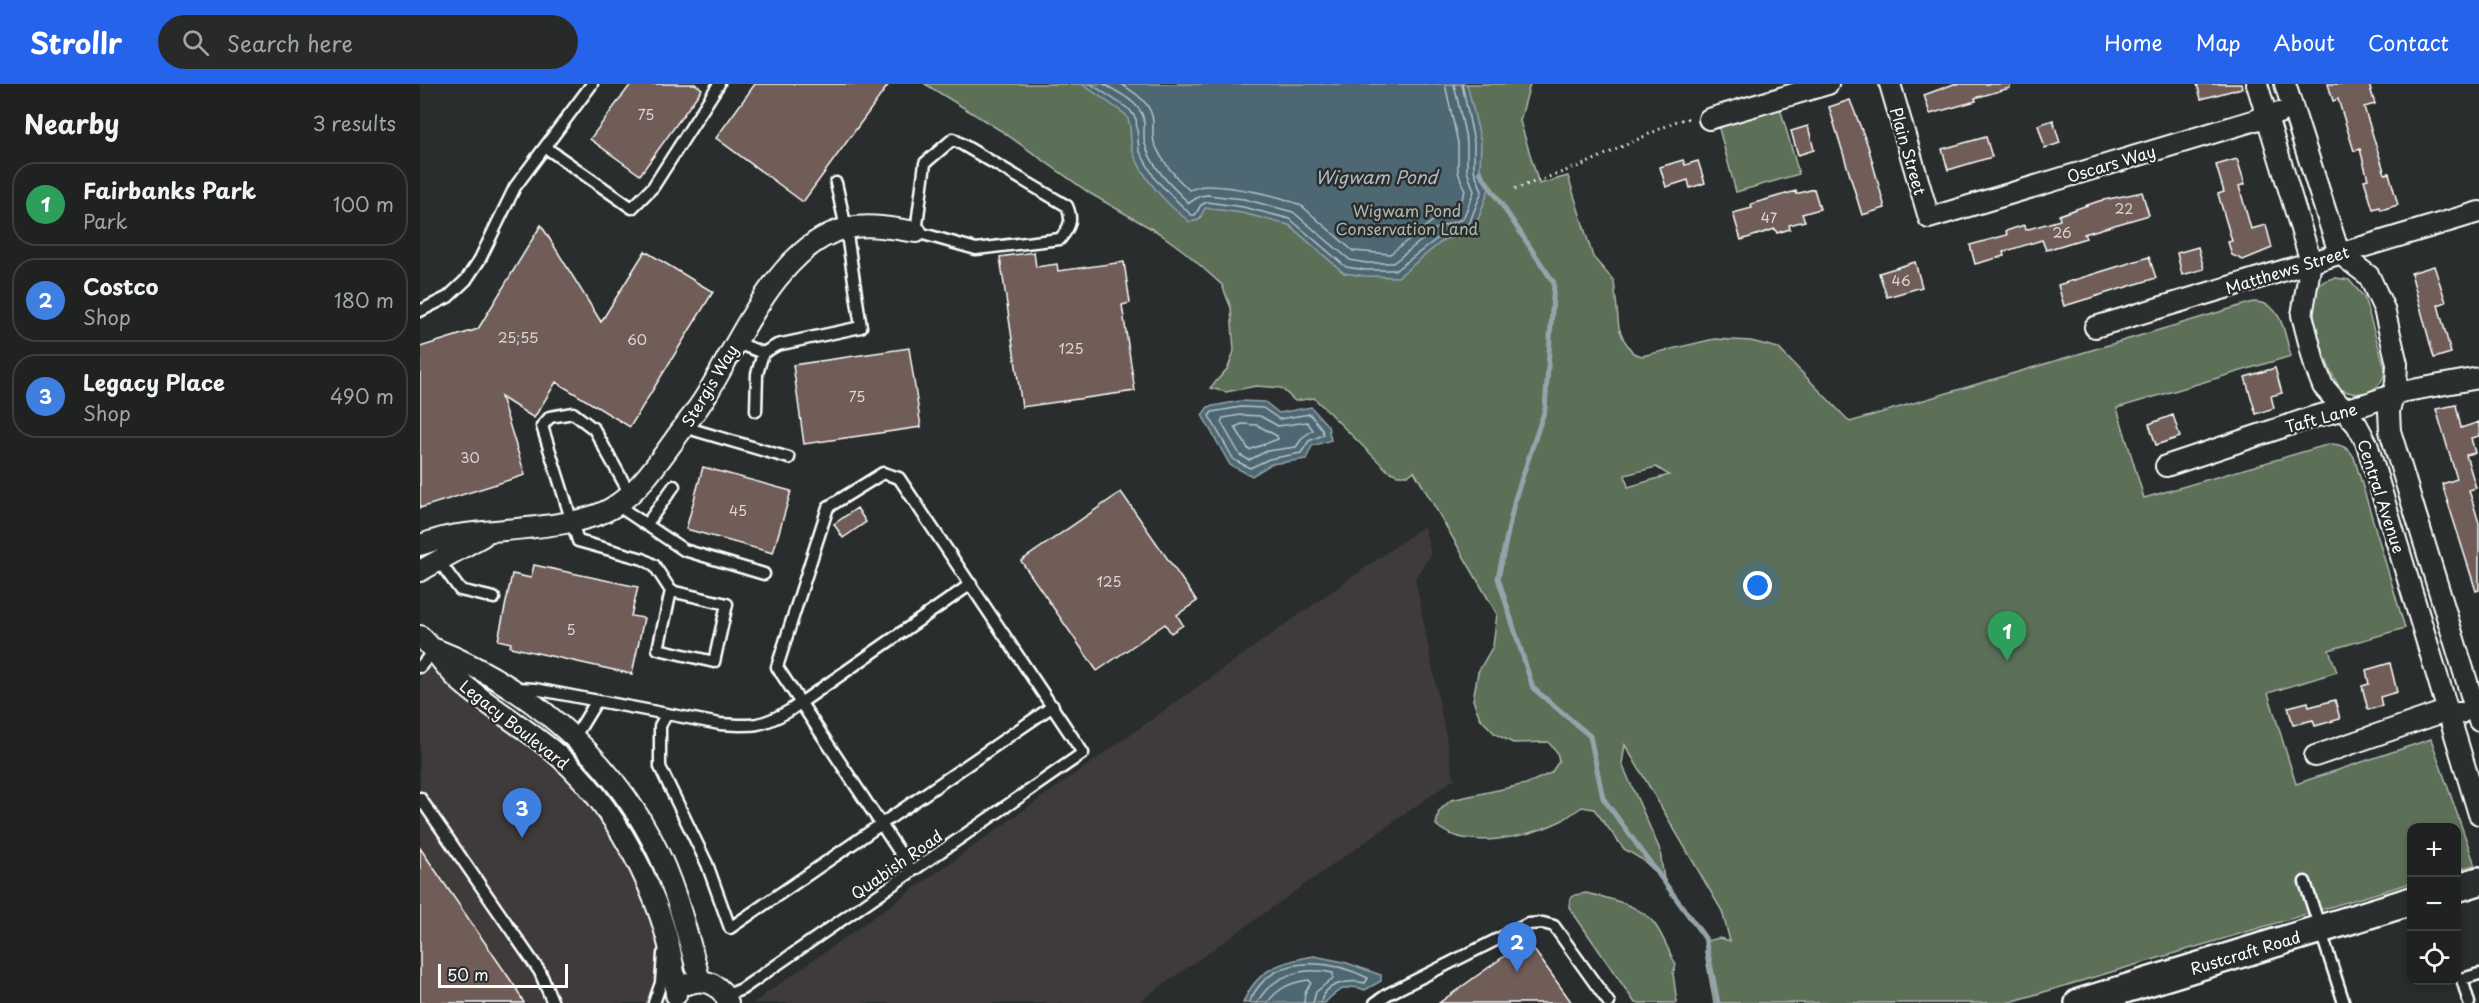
<!DOCTYPE html>
<meta charset="utf-8">
<style>
:root{--surface:#202222;--page:#282a2a;--text:#f1f3f6;--muted:#a2a4a5;--line:#3d3f40;--accent:#2563eb}
body{margin:0;font-family:"Playpen Sans",sans-serif;background:var(--page);color:var(--text)}
.controls{position:absolute;right:18px;bottom:18px;display:grid;overflow:hidden;border-radius:12px;box-shadow:0 3px 9px #0003}
.controls button{width:54px;height:54px;display:grid;place-items:center;padding:0;border:0;border-bottom:2px solid var(--line);background:var(--surface);color:var(--text);font:30px sans-serif}
.scale{position:absolute;left:18px;bottom:15px;width:130px;box-sizing:border-box;padding-left:6px;border:3px solid #fff;border-top:0;font-size:16px;line-height:21px;white-space:nowrap;color:#fff;-webkit-text-stroke:4px #2a2d2e;paint-order:stroke}
.you{position:absolute;left:1338px;top:502px;width:21px;height:21px;margin:-15px;border:4px solid #fff;border-radius:50%;background:#1a73e8;box-shadow:0 0 0 9px #1a73e833}
.badge{display:grid;place-items:center;width:39px;height:39px;border-radius:50%;background:var(--accent);color:#fff;font-size:20px;font-weight:700}
.pin{position:absolute;translate:-50% -50px;filter:drop-shadow(0 2px 3px #0008)}
.pin::after{content:'';position:absolute;top:32px;width:21px;height:18px;background:inherit;clip-path:polygon(0 0,100% 0,50% 100%)}
.list{margin:0;padding:0;list-style:none}
h2{display:flex;justify-content:space-between;align-items:center;height:78px;margin:0;padding:0 24px;font-size:26px}
h2 small{font-size:20px;font-weight:400;color:var(--muted)}
.list li{display:grid;grid-template-columns:39px 1fr auto;gap:18px;align-items:center;box-sizing:border-box;height:84px;margin:0 12px 12px;padding:0 12px;border:2px solid var(--line);border-radius:24px}
.list b{display:block;font-size:22px;white-space:nowrap}
.list p{margin:0;font-size:20px;white-space:nowrap;color:var(--muted)}
.list em{font-size:20px;font-style:normal;color:var(--muted)}
.icon{flex:none;width:33px;height:33px;fill:none;stroke:currentColor;stroke-width:2;stroke-linecap:round;stroke-linejoin:round}
.map{position:relative;flex:none;width:2059px;height:919px;overflow:hidden}
header{display:flex;align-items:center;gap:36px;box-sizing:border-box;height:84px;padding:0 30px;background:var(--accent);color:#fff}
header strong{font-size:28px}
nav{display:flex;gap:33px;margin-inline-start:auto;font-size:21px}
.search{width:420px;height:54px;background:var(--page);display:flex;align-items:center;gap:15px;box-sizing:border-box;padding:0 21px;border-radius:33px;color:var(--muted);font-size:22px}
main{display:flex}
aside{flex:1;background:var(--surface)}
.map>svg:first-child{display:block}
</style>
<header>
<strong>Strollr</strong>
<div class="search"><svg class="icon" aria-label="search" viewBox="0 0 24 24"><circle cx="10" cy="10" r="6"/><path d="M15 15l6 6"/></svg>Search here</div>
<nav><a>Home</a><a>Map</a><a>About</a><a>Contact</a></nav>
</header>
<main>
<aside>
<h2>Nearby<small>3 results</small></h2>
<ul class="list">
<li><span class="badge" style="background:#2e9e5b">1</span><div><b>Fairbanks Park</b><p>Park</p></div><em>100 m</em></li>
<li><span class="badge" style="background:#3f7fe0">2</span><div><b>Costco</b><p>Shop</p></div><em>180 m</em></li>
<li><span class="badge" style="background:#3f7fe0">3</span><div><b>Legacy Place</b><p>Shop</p></div><em>490 m</em></li>
</ul>
</aside>
<div class="map">
<svg width="2059" height="919" viewBox="0 0 2059 919">
<rect width="100%" height="100%" fill="#2a2d2e"/>
<filter id="ink" filterUnits="userSpaceOnUse"><feTurbulence type="fractalNoise" baseFrequency=".0167" numOctaves="2"/><feDisplacementMap in="SourceGraphic" scale="12" xChannelSelector="R" yChannelSelector="G"/><feConvolveMatrix kernelMatrix="1 2 1 2 8 2 1 2 1" color-interpolation-filters="sRGB"/></filter>
<g filter="url(#ink)">
<path fill="#3f3b3b" d="M1004,442L1011,470L995,494L1034,695L717,919H333Z
M10,571L120,655L222,787L253,919H0V583Z"/>
<path fill="#5c6f59" stroke="#aeb7ac" stroke-width="1.5" fill-rule="evenodd" d="M505,0H1110L1100,37L1119,100L1148,92L1173,173L1194,197L1199,244L1204,256L1213,269L1222,272L1294,255L1331,257L1358,264L1430,338L1833,218C1863,218 1864,249 1871,272L1697,324L1724,414L1910,360C1921,360 1929,364 1934,373L1985,544L1909,566L1917,588L1848,609L1876,700L2011,655L2055,781L2037,786L2036,744H1992L1991,799L1587,919H1294L1285,868L1286,857L1299,854L1310,857L1302,827L1205,661L1202,680L1240,766L1244,796L1223,776L1204,765L1174,725L1162,723C1156,727 1149,732 1143,736C1109,753 1046,768 1016,741L1019,727L1031,716L1106,700L1131,689L1139,677L1137,668L1128,658L1093,659L1075,650L1060,634L1053,616L1058,588L1073,562L1077,530L994,387L989,391H977L967,386L894,314L875,317L861,304L836,302L806,308L790,304L808,284L814,267L811,224L802,201L765,168L739,149L671,110L583,48ZM1236,383L1249,391L1208,403L1205,391Z
M1360,24L1379,90L1316,108L1298,41Z
M1916,194L1929,196L1944,213L1965,284C1965,306 1940,316 1921,305C1907,287 1883,221 1899,202C1903,196 1909,195 1916,194Z
M1166,809C1188,814 1218,820 1234,839C1243,851 1249,868 1256,881L1253,889L1257,919H1215L1149,823L1150,815L1155,811Z"/>
<path fill="#4e6773" stroke="#95a4ab" stroke-width="1.5" d="M662,0H1047L1061,58L1060,85L1069,105L1055,144L1041,152L1025,155L978,193L945,192L924,189L869,141L822,129L785,124L779,136L770,138C747,121 721,93 712,65C709,53 713,40 705,30Z
M820,317L845,318L859,329L891,323L908,342L911,356L892,362L886,375L851,380L832,392L810,381L782,331L788,323Z
M894,872L924,878L961,891V897L945,906C929,899 916,906 905,919H823C837,885 860,878 894,872Z"/>
<g fill="none" stroke-linecap="round" stroke-linejoin="round">
<path stroke="#b8c2c7" stroke-width="1.5" d="M671,0L710,26L716,35L719,66L735,95L771,131H775L781,121L787,118L823,123L870,135L926,183L946,186H976L1022,151L1038,146L1049,140L1062,107L1054,86V58L1042,0
M684,0C697,8 713,15 721,28C727,37 722,50 725,60C732,84 752,103 769,119L780,112L787,111L824,115L873,128L930,176L946,179H973L1017,144L1043,135L1054,107L1047,87V59L1034,0
M701,0C715,9 732,19 733,38C733,46 732,54 735,61C743,79 755,93 769,106C774,105 780,102 786,102C809,102 864,111 883,123L933,167L970,170L1014,136L1036,129L1045,107L1038,88V59L1025,0
M821,323L843,324L859,335L890,330L902,345L903,351L889,357L881,369L849,375L830,384L814,376L789,332L792,328Z
M821,331L840,332L858,342L887,338L893,346L883,353L876,363L847,367L829,376L820,371L801,338L803,334Z
M837,341L857,352L858,355L829,366L815,343L822,340Z
M829,919C850,869 908,874 948,894L945,899C930,895 903,899 901,919
M837,919C852,891 883,882 913,889V894L896,908L893,919
M847,919C858,904 871,898 889,896L891,899L885,909L884,919"/>
<path stroke="#95a4ab" stroke-width="5" d="M1060,88L1134,199L1125,325L1095,415L1078,494L1113,604L1170,652L1183,714L1285,854L1298,919"/>
</g>
<path fill="#6f5d59" stroke="#fff" stroke-width="1.5" d="M211,0H275L282,5L220,91L170,55Z
M335,0H469L383,118L296,54Z
M1534,0H1590V4L1555,14L1556,17L1510,30L1504,11Z
M1777,0H1821L1822,4L1781,15Z
M1908,0H1949L1955,20L1944,23L1965,90L1969,89L1978,121L1961,126L1960,123L1953,125L1944,96L1948,95L1940,65L1934,67L1918,15L1913,17Z
M1430,16L1448,62L1465,124L1442,131L1409,23Z
M1633,36L1640,59L1625,64L1618,41Z
M1388,42L1394,66L1378,71L1371,47Z
M1566,53L1572,73L1528,86L1522,65Z
M1817,75L1825,100L1819,102L1831,145L1846,141L1852,164L1823,176L1812,171L1808,158L1812,157L1798,110L1804,108L1796,81Z
M1263,76L1265,81L1278,77L1285,99L1270,104L1268,96L1246,103L1240,83Z
M1394,105L1400,125L1382,130L1385,137L1369,141L1370,145L1357,149L1355,145L1321,156L1313,129L1332,124L1331,120L1376,107V110Z
M1722,108L1729,131L1664,150L1666,154L1626,166L1622,156L1583,168L1584,172L1555,180L1550,161L1587,151L1586,147L1604,141L1605,146L1640,136L1639,131L1679,117Z
M121,141L181,238L225,167L293,208L210,343L136,298L114,334L81,313L105,391L0,424V263L58,245Z
M1778,163L1784,185L1762,191L1757,169Z
M614,168L616,183L637,180L638,187L704,178L710,219L702,221L715,307L602,323L580,173Z
M1729,173L1736,194L1644,222L1638,201Z
M1495,178L1502,203L1467,213L1459,189Z
M2014,182L2026,218L2018,221L2031,269L2014,274L1991,189Z
M489,264L501,343L384,360L373,281Z
M1855,284L1862,309L1851,312L1854,324L1836,330L1825,293Z
M2036,321L2041,344L2059,338V352L2051,354L2055,369L2046,371L2056,404L2049,406L2059,439V506L2056,507L2022,400L2037,395L2016,325Z
M1753,331L1760,353L1736,361L1729,340Z
M283,383L371,407L353,469L266,445Z
M701,408L777,517L757,531L763,541L751,549L745,540L677,587L601,477Z
M437,424L446,438L423,454L414,440Z
M114,481L218,503L211,532L224,534L212,590L90,563L91,559L78,556L92,490L111,494Z
M1970,579L1977,608L1960,613L1962,622L1948,626L1942,602L1949,600L1946,586Z
M1915,616L1920,635L1895,642L1893,636L1873,641L1868,623L1888,618L1889,623Z
M0,764L96,904L104,919H0Z
M1107,856L1152,919H1019Z"/>
<g fill="none" stroke-linecap="round" stroke-linejoin="round">
<defs>
<path id="lane" d="M533,55L647,122C653,136 650,143 640,155L556,165L496,148L505,79Z
M125,63L212,124L233,103L299,0
M0,227L28,213L46,196L60,175L95,103L172,0
M315,258L343,269
M336,327L337,290L343,269L357,261L441,243L426,144L416,99
M264,343L369,374
M210,410L174,345L153,329L130,333L122,342L158,457L223,475L234,481L251,507L307,520L294,578L238,565L251,507
M197,421L264,466L344,490
M226,441L254,402
M19,477L40,506L74,514
M0,583L15,565
M97,604L115,605L300,640C333,642 340,643 369,627L551,500
M246,631L240,642V683L287,780L310,844L633,622
M154,654L176,618
M0,714L120,888L133,919
M1885,798L1924,919
M305,912L322,905L663,669L479,394L463,389L408,423L357,583L492,787
M234,919L241,899L243,870
M955,919L968,910L1108,840L1123,839L1134,842L1189,919
M2049,919L2042,895L2059,890"/>
<path id="street" d="M1470,0L1509,134L1859,29
M1837,0L1891,178L1882,231L1895,282L1903,302L1937,341L1947,360L2059,730
M1865,0L1919,169L1949,192L1964,225L1977,280L1976,299L1969,327L1970,347L2059,637
M1289,35L1408,0
M1675,243L2059,128
M1746,382L1893,333L1946,320L1981,308L2059,294
M0,461C10,458 20,454 31,452C75,444 160,446 195,422C220,405 236,381 253,358C264,342 277,327 287,310C319,258 361,157 428,144C451,140 473,144 496,148
M0,487L63,452
M0,552C16,566 25,585 42,599C73,626 110,646 141,674C200,727 253,831 256,911
M15,565C104,600 186,669 231,754C255,799 267,849 280,897
M1895,672L2020,629H2041
M268,900C285,893 302,901 308,919"/>
<path id="secondary" d="M2036,804L2059,797
M1659,919L1992,817"/>
</defs>
<use href="#lane" stroke="#fff" stroke-width="15"/>
<use href="#street" stroke="#fff" stroke-width="24"/>
<use href="#secondary" stroke="#fff" stroke-width="32"/>
<path stroke="#fff" stroke-width="3" stroke-dasharray="1.5 4.5" stroke-linecap="butt" d="M1095,105L1165,80L1257,37L1271,34"/>
<use href="#lane" stroke="#2a2d2e" stroke-width="10"/>
<use href="#street" stroke="#2a2d2e" stroke-width="20"/>
<use href="#secondary" stroke="#2a2d2e" stroke-width="27"/>
</g>
</g>
<g text-anchor="middle" dominant-baseline="central" stroke-width="5" stroke-linejoin="round" paint-order="stroke">
<g font-size="14" fill="#dbd6d6">
<text x="226" y="30">75</text>
<text x="1704" y="124">22</text>
<text x="1349" y="133">47</text>
<text x="1642" y="148">26</text>
<text x="1481" y="196">46</text>
<text x="98" y="253">25;55</text>
<text x="217" y="255">60</text>
<text x="651" y="264">125</text>
<text x="437" y="312">75</text>
<text x="50" y="373">30</text>
<text x="318" y="426">45</text>
<text x="689" y="497">125</text>
<text x="151" y="545">5</text>
</g>
<g font-size="16" fill="#fff" stroke="#2a2d2e">
<text transform="translate(1489 67) rotate(74)">Plain Street</text>
<text transform="translate(1691 79) rotate(-17)">Oscars Way</text>
<text transform="translate(1867 185) rotate(-17)">Matthews Street</text>
<text transform="translate(289 301) rotate(-59)">Stergis Way</text>
<text transform="translate(1901 333) rotate(-15)">Taft Lane</text>
<text transform="translate(1962 412) rotate(72)">Central Avenue</text>
<text transform="translate(95 640) rotate(38)">Legacy Boulevard</text>
<text transform="translate(476 780) rotate(-35)">Quabish Road</text>
<text transform="translate(1825 868) rotate(-17)">Rustcraft Road</text>
</g>
<g font-size="16" fill="#aeb7ac" stroke="#2a2d2e">
<text x="987" y="126">Wigwam Pond<tspan x="987" dy="18">Conservation Land</tspan></text>
</g>
<g font-size="18" font-style="italic" fill="#afbbc0" stroke="#2a2d2e">
<text x="956" y="92">Wigwam Pond</text>
</g>
</g>
</svg>
<div class="controls">
<button>+</button>
<button>−</button>
<button><svg class="icon" aria-label="locate" viewBox="0 0 24 24"><circle cx="12" cy="12" r="6"/><path d="M12 2v4M12 18v4M2 12h4M18 12h4"/></svg></button>
</div>
<div class="scale">50 m</div>
<div class="you"></div>
<div class="pin badge" style="left:1587px;top:577px;background:#2e9e5b">1</div>
<div class="pin badge" style="left:1097px;top:888px;background:#3f7fe0">2</div>
<div class="pin badge" style="left:102px;top:754px;background:#3f7fe0">3</div>
</div>
</main>
